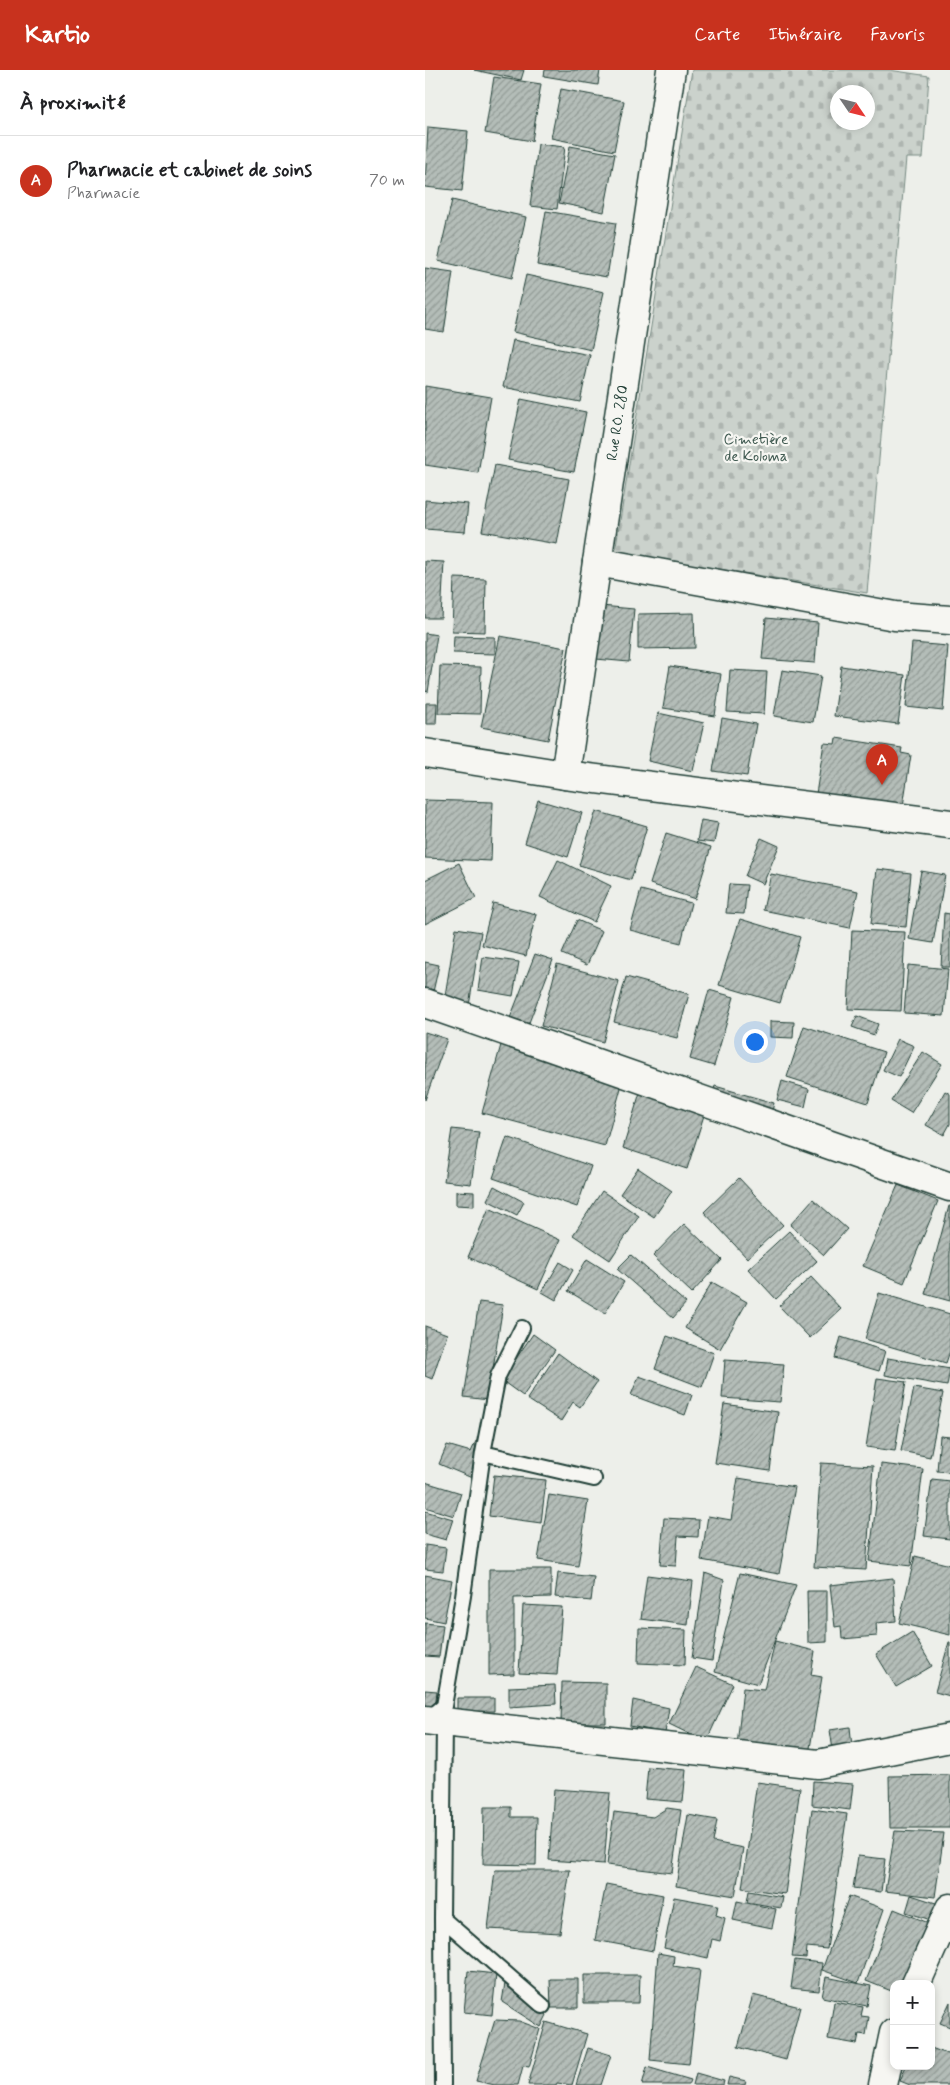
<!DOCTYPE html>
<html lang="fr">
<meta charset="utf-8">
<style>
:root{--surface:#fff;--page:#f2f2f2;--text:#202124;--muted:#757577;--line:#e0e0e0;--accent:#c8321e}
body{margin:0;font-family:Mynerve,sans-serif;background:var(--page);color:var(--text)}
.controls{position:absolute;right:15px;bottom:15px;display:grid;overflow:hidden;border-radius:10px;box-shadow:0 2px 8px #0003}
.controls button{width:45px;height:45px;display:grid;place-items:center;padding:0;border:0;border-bottom:1px solid var(--line);background:var(--surface);color:var(--text);font:25px sans-serif}
.compass{position:absolute;left:405px;top:15px;width:45px;height:45px;border-radius:50%;background:var(--surface);box-shadow:0 2px 8px #0003;rotate:125deg}
.you{position:absolute;left:329px;top:971px;width:18px;height:18px;margin:-12px;border:4px solid #fff;border-radius:50%;background:#1a73e8;box-shadow:0 0 0 8px #1a73e833}
.badge{display:grid;place-items:center;width:32px;height:32px;border-radius:50%;background:var(--accent);color:#fff;font-size:16px;font-weight:700}
.pin{position:absolute;translate:-50% -41px;filter:drop-shadow(0 1px 2px #0008)}
.pin::after{content:'';position:absolute;top:26px;width:18px;height:15px;background:inherit;clip-path:polygon(0 0,100% 0,50% 100%)}
.list{margin:0;padding:0;list-style:none}
h2{display:flex;justify-content:space-between;align-items:center;height:65px;margin:0;padding:0 20px;font-size:21px}
h2 small{font-size:16px;font-weight:400;color:var(--muted)}
.list li{display:grid;grid-template-columns:32px 1fr auto;gap:15px;align-items:center;box-sizing:border-box;height:90px;padding:0 20px;border-top:1px solid var(--line)}
.list b{display:block;font-size:19px;white-space:nowrap}
.list p{margin:0;font-size:16px;white-space:nowrap;color:var(--muted)}
.list em{font-size:16px;font-style:normal;color:var(--muted)}
.map{position:relative;flex:none;width:525px;height:2015px;overflow:hidden}
header{display:flex;align-items:center;gap:30px;box-sizing:border-box;height:70px;padding:0 25px;background:var(--accent);color:#fff}
header strong{font-size:24px}
nav{display:flex;gap:28px;margin-inline-start:auto;font-size:18px}
main{display:flex}
aside{flex:1;background:var(--surface)}
.map>svg:first-child{display:block}
</style>
<header>
<strong>Kartio</strong>
<nav><a>Carte</a><a>Itinéraire</a><a>Favoris</a></nav>
</header>
<main>
<aside>
<h2>À proximité<small></small></h2>
<ul class="list">
<li><span class="badge">A</span><div><b>Pharmacie et cabinet de soins</b><p>Pharmacie</p></div><em>70 m</em></li>
</ul>
</aside>
<div class="map">
<svg width="525" height="2015" viewBox="0 0 525 2015">
<defs>
<pattern id="cemetery-stones" width="16" height="16" patternUnits="userSpaceOnUse" patternTransform="scale(1.25)"><rect width="16" height="16" fill="#cbd2cc"/><path d="M2 7V4a2 2 0 0 1 4 0v3zM10 15v-3a2 2 0 0 1 4 0v3z" fill="#aeb5b0"/></pattern>
<pattern id="building-hatch" width="6" height="6" patternUnits="userSpaceOnUse" patternTransform="scale(1.25)"><rect width="6" height="6" fill="#b4bdb8"/><path d="M-1 1l2-2M0 6l6-6M5 7l2-2" fill="none" stroke="#929b96"/></pattern>
</defs>
<rect width="100%" height="100%" fill="#edefea"/>
<filter id="ink" filterUnits="userSpaceOnUse"><feTurbulence type="fractalNoise" baseFrequency=".02" numOctaves="2"/><feDisplacementMap in="SourceGraphic" scale="10" xChannelSelector="R" yChannelSelector="G"/><feConvolveMatrix kernelMatrix="1 2 1 2 8 2 1 2 1" color-interpolation-filters="sRGB"/></filter>
<g filter="url(#ink)">
<path fill="url(#cemetery-stones)" stroke="#758880" fill-rule="evenodd" d="M267,0H464L504,6L498,88H481L442,523L190,482ZM412,22H442V52H412Z"/>
<path fill="url(#building-hatch)" stroke="#1f3d34" d="M49,0H99L96,10Z
M120,0H175L173,15L119,6Z
M69,7L116,14L107,71L60,63Z
M136,19L199,31L189,81L126,68Z
M3,57L43,61L37,121L0,117Z
M113,74L140,77L132,139L105,136Z
M145,76L190,84L179,142L134,133Z
M27,130L101,147L87,208L13,191Z
M121,141L191,153L182,207L112,195Z
M0,198L28,202L19,262L0,259Z
M101,205L179,222L166,280L88,262Z
M88,270L165,285L155,332L78,317Z
M0,316L66,327L53,403L0,395Z
M96,329L161,342L149,402L83,390Z
M70,395L144,409L132,474L57,461Z
M0,430L43,434L40,462L0,459Z
M0,491L19,492L16,548H0Z
M29,508L61,509L60,562L27,561Z
M176,536L209,539L204,592L171,589Z
M269,543L270,578L213,579V544Z
M341,548L393,553L390,593L337,589Z
M0,563L12,565L3,622L0,621Z
M29,566L70,567V584L28,583Z
M75,566L141,578L123,670L56,657Z
M487,573L523,576L518,641L481,637Z
M15,596L56,597L55,644L13,643Z
M245,596L296,604L290,646L238,638Z
M416,596L480,605L473,654L409,646Z
M305,600L342,602L339,644L302,642Z
M357,600L396,606L388,652L349,646Z
M1,633H12L11,654H1Z
M233,643L279,653L268,701L223,691Z
M297,648L331,654L322,706L288,701Z
M411,668L477,678L476,683L486,685L478,736L391,724L399,673L410,674Z
M0,730L68,732L66,791L0,788Z
M113,730L157,743L143,787L100,773Z
M171,741L222,756L206,810L154,795Z
M276,750L293,753L289,773L272,771Z
M241,763L286,777L270,829L225,814Z
M336,768L354,776L338,814L320,806Z
M133,790L186,816L169,852L115,827Z
M34,793L51,828L0,854V810Z
M452,799L486,803L481,857L446,854Z
M496,801L520,805L508,873L484,869Z
M346,804L433,821L425,858L338,840Z
M304,814L322,815L319,844L301,843Z
M216,820L266,833L256,873L205,860Z
M68,833L111,844L101,886L57,875Z
M519,843L525,844V897H516Z
M315,849L375,867L355,933L294,915Z
M152,850L177,861L162,895L137,884Z
M31,858L56,862L43,942L18,938Z
M427,860L480,862L476,941L423,939Z
M110,884L128,890L100,963L82,956Z
M58,887L94,892L88,926L53,920Z
M0,892L14,895L6,931L0,929Z
M132,894L194,911L178,972L116,956Z
M483,895L523,899L519,946L479,943Z
M201,907L264,924L252,968L189,952Z
M284,920L309,927L289,996L265,989Z
M432,946L453,954L449,965L427,957Z
M345,951L369,952L368,968L345,967Z
M379,956L459,982L443,1033L362,1007Z
M0,962L22,969L0,1030Z
M473,969L489,976L474,1007L458,1000Z
M76,975L199,1007L180,1076L57,1043Z
M498,982L517,994L486,1043L466,1031Z
M357,1011L384,1019L380,1037L352,1030Z
M290,1016L349,1033L345,1049L285,1032Z
M216,1019L281,1039L262,1099L198,1078Z
M520,1021L525,1024V1054L519,1065L501,1055Z
M27,1059L54,1062L46,1114L19,1111Z
M82,1067L166,1096L152,1137L68,1108Z
M213,1098L247,1121L229,1147L195,1124Z
M314,1108L358,1155L322,1188L279,1142Z
M473,1115L513,1131L479,1213L438,1196Z
M69,1116L99,1132L92,1145L62,1130Z
M31,1121L49,1122V1136L31,1135Z
M177,1121L214,1146L185,1190L148,1165Z
M388,1129L422,1159L399,1185L365,1155Z
M524,1136H525V1231L500,1224Z
M64,1138L135,1170L113,1219L43,1187Z
M259,1154L297,1190L267,1223L228,1186Z
M364,1161L392,1191L351,1229L323,1199Z
M206,1185L261,1233L248,1248L192,1199Z
M162,1189L199,1212L180,1243L143,1221Z
M135,1192L148,1200L131,1230L117,1222Z
M386,1207L416,1239L385,1268L354,1236Z
M287,1212L322,1232L295,1279L260,1258Z
M454,1223L525,1244V1281L521,1293L440,1269Z
M54,1232L78,1235L63,1330L39,1327Z
M0,1256L22,1264L7,1309L0,1306Z
M108,1264L130,1280L98,1326L76,1310Z
M242,1266L289,1283L277,1317L230,1299Z
M416,1267L460,1281L454,1301L410,1288Z
M133,1283L172,1312L155,1337L148,1332L136,1351L102,1329Z
M463,1288L525,1299L522,1316L460,1305Z
M300,1290L359,1294L355,1332L297,1328Z
M214,1306L267,1325L260,1345L206,1325Z
M452,1308L481,1312L470,1381L441,1377Z
M489,1318L518,1323L505,1387L476,1381Z
M299,1334L353,1342L345,1401L290,1393Z
M515,1366L525,1367V1402L512,1401Z
M51,1371L57,1373L47,1408L14,1394L22,1375L46,1382Z
M396,1393L448,1396L441,1500L389,1497Z
M456,1394L498,1399L486,1496L444,1491Z
M69,1405L121,1410L116,1453L64,1446Z
M313,1408L370,1417L354,1504L276,1490L283,1446L306,1450Z
M507,1409L525,1411V1469L499,1466Z
M0,1412L36,1423L29,1446L0,1437Z
M124,1425L163,1431L153,1496L113,1490Z
M0,1441L28,1449L21,1470L0,1464Z
M239,1448L274,1450L273,1467L253,1466L251,1496L235,1495Z
M0,1475L21,1478L18,1501L0,1499Z
M490,1486L525,1495V1565L474,1553Z
M64,1499H126V1527L89,1528V1604L64,1605Z
M133,1503L169,1507L166,1531L130,1527Z
M280,1503L299,1510L287,1591L267,1588Z
M315,1503L371,1515L333,1614L290,1602Z
M0,1505L27,1510L19,1552L0,1548Z
M222,1505L268,1511L263,1555L216,1549Z
M468,1508L471,1551L451,1553L452,1566L417,1569L416,1556L410,1557L405,1515Z
M382,1521H402V1572L383,1573Z
M98,1535L137,1537L132,1605L94,1603Z
M0,1553L18,1555L14,1587L0,1586Z
M214,1558L261,1560L260,1595L213,1593Z
M487,1562L507,1596L471,1617L451,1584Z
M350,1571L390,1581L386,1605L397,1607L384,1684L312,1676L318,1618L339,1620Z
M524,1572H525V1626L510,1622Z
M271,1597L308,1614L281,1672L244,1654Z
M137,1612L181,1613V1653H136Z
M130,1615L131,1634L84,1637V1617Z
M0,1620L12,1621L10,1638L0,1637Z
M32,1628H69V1641L32,1642Z
M208,1630L244,1638L240,1663L205,1656Z
M425,1657L427,1677L408,1680L405,1660Z
M223,1697L261,1700L258,1732L220,1729Z
M525,1705V1758H465L464,1706Z
M388,1711L428,1714L425,1740L387,1735Z
M332,1712L375,1718L360,1824L317,1818Z
M129,1719L185,1723L179,1794L124,1790Z
M59,1737H86V1747H112L111,1795L58,1794Z
M242,1738L256,1740L247,1803L182,1795L189,1742L228,1747Z
M387,1739L422,1744L402,1879L382,1877L381,1888L367,1887Z
M263,1745L292,1750L288,1772L318,1778L310,1826L251,1816Z
M470,1761L519,1763L510,1827L460,1821Z
M433,1786L460,1789L456,1822L428,1818Z
M70,1800H145L135,1863L63,1859Z
M181,1814L238,1825L228,1881L170,1870Z
M324,1821L358,1827L356,1838L322,1832Z
M486,1825L517,1835L512,1852L481,1842Z
M424,1826L459,1839L433,1913L397,1900Z
M249,1827L293,1835L291,1845L300,1848L295,1871L287,1869L283,1888L239,1878Z
M312,1831L351,1839L347,1858L308,1850Z
M469,1839L506,1854L482,1914H469V1922L441,1911Z
M233,1883L249,1886L248,1896L275,1900L264,1994L225,1990Z
M370,1890L397,1893L394,1921L366,1918Z
M43,1901L71,1904L67,1945L39,1942Z
M159,1905H215L214,1933H159Z
M401,1907L446,1916L442,1936L397,1927Z
M125,1909H153V1938H126Z
M80,1913L122,1945L116,1957L77,1932Z
M328,1925L375,1937L361,1990L313,1977Z
M409,1932L438,1937L436,1946L444,1947L441,1965L434,1964L432,1974L403,1969Z
M525,1932V1957L515,1953Z
M70,1950L94,1951L115,1959L104,1997L98,1996L93,2015H70L51,2011Z
M121,1952L162,1964L147,2015L132,2013L131,2015H103Z
M163,1978L186,1985L176,2015H151Z
M506,1978L525,1985V2015H485L475,2011L481,1996H506Z
M222,1997L266,2010L264,2015H217Z
M271,2003L299,2011L298,2015H268Z
M304,2007L321,2011L320,2015H302Z"/>
<g fill="none" stroke-linecap="round" stroke-linejoin="round">
<defs>
<path id="service" d="M58,1383L169,1409
M2,1650L19,1636L38,1526L58,1383L73,1306L97,1258
M17,1848L118,1936
M18,2015L17,1848L19,1653"/>
<g id="minor">
<path d="M172,492L470,546L525,550"/>
<path id="s1" d="M140,705L246,0"/>
<path d="M0,933L525,1117"/>
<path d="M0,1650L393,1694L525,1668"/>
<path d="M491,1914L525,1838"/>
<path d="M458,2015L469,1963"/>
</g>
<path id="tertiary" d="M0,683L140,705L525,754"/>
</defs>
<use href="#service" stroke="#1f3d34" stroke-width="18"/>
<use href="#minor" stroke="#1f3d34" stroke-width="31"/>
<use href="#tertiary" stroke="#1f3d34" stroke-width="31"/>
<use href="#service" stroke="#f6f6f2" stroke-width="14"/>
<use href="#minor" stroke="#f6f6f2" stroke-width="28"/>
<use href="#tertiary" stroke="#f6f6f2" stroke-width="28"/>
</g>
</g>
<g text-anchor="middle" dominant-baseline="central" stroke-width="4.5" stroke-linejoin="round" paint-order="stroke">
<g font-size="15" fill="#1f3d34" stroke="#f6f6f2">
<text stroke="none"><textPath href="#s1" startOffset="356">Rue RO. 280</textPath></text>
</g>
<g font-size="15" fill="#415b52" stroke="#f6f6f2">
<text x="331" y="370">Cimetière<tspan x="331" dy="17">de Koloma</tspan></text>
</g>
</g>
</svg>
<div class="controls">
<button>+</button>
<button>−</button>
</div>
<svg class="compass" viewBox="-18 -18 36 36"><path d="M0-13l5 13h-10z" fill="#e53935"/><path d="M0 13l5-13h-10z" fill="#757577"/></svg>
<div class="you"></div>
<div class="pin badge" style="left:457px;top:715px">A</div>
</div>
</main>
